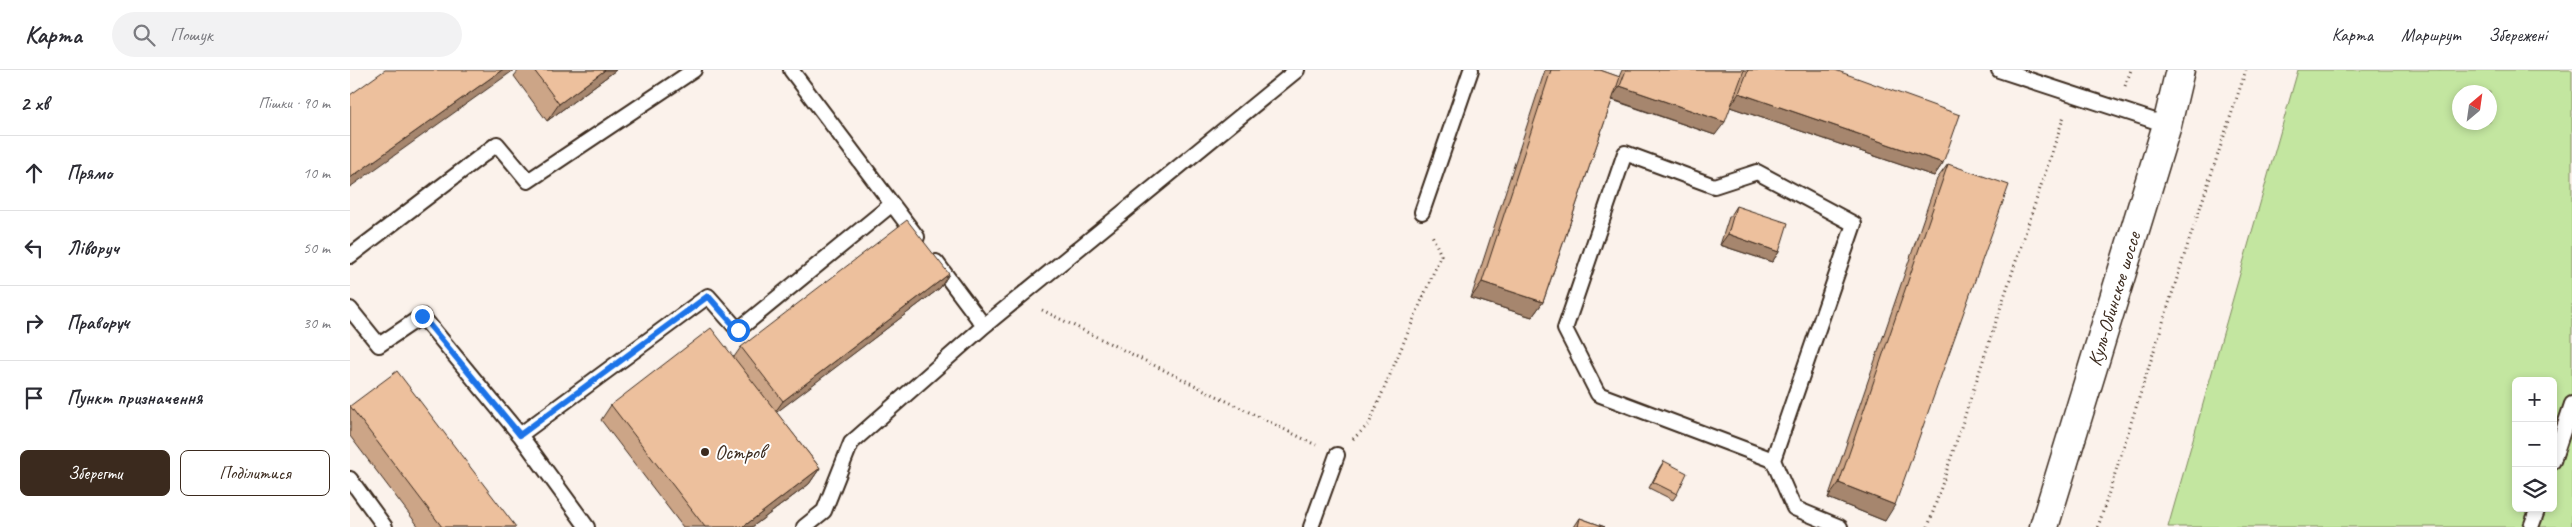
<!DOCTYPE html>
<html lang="uk">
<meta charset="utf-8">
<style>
:root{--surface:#fff;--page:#f2f2f3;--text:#2b2b33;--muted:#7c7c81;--line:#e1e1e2;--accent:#3b2a1e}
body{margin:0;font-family:Caveat,sans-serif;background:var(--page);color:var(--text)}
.controls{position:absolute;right:15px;bottom:15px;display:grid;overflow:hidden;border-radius:8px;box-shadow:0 2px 8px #0003}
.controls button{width:45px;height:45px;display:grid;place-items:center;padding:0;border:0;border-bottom:1px solid var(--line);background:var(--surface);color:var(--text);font:25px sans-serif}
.compass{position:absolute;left:2102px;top:15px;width:45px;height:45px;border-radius:50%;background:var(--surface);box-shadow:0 2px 8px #0003;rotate:29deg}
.stop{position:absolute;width:15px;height:15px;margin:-11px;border:4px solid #1a73e8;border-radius:50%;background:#fff}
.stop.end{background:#1a73e8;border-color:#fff;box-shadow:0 1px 5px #0008}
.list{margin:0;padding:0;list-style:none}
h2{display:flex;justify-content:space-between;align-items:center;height:65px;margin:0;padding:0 20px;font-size:21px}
h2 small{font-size:16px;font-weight:400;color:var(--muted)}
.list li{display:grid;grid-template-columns:32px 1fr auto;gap:15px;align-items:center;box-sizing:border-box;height:75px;padding:0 20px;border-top:1px solid var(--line)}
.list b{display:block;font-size:19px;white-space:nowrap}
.list em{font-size:16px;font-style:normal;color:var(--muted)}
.actions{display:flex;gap:10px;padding:15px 20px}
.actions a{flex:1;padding:11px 0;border:1px solid var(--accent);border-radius:8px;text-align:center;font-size:18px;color:var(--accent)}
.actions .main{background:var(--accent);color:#fff}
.icon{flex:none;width:28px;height:28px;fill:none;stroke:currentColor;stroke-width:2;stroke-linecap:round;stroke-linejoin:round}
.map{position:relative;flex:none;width:2222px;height:457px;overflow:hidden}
header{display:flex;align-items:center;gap:30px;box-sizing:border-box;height:70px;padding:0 25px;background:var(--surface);border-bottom:1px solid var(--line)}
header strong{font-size:24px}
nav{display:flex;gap:28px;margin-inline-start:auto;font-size:18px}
.search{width:350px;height:45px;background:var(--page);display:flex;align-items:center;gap:12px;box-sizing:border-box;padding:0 18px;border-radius:28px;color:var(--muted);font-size:19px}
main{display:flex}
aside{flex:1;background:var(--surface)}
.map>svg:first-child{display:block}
</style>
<header>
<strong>Карта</strong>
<div class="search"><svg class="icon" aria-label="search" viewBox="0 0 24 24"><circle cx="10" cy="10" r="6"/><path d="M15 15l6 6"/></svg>Пошук</div>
<nav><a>Карта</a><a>Маршрут</a><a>Збережені</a></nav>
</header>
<main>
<aside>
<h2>2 хв<small>Пішки · 90 m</small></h2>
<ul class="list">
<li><svg class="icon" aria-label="ahead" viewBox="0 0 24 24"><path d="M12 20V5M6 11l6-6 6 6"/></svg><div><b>Прямо</b></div><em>10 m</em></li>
<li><svg class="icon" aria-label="left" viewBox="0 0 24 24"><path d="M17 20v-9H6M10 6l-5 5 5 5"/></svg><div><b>Ліворуч</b></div><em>50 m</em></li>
<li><svg class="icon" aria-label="right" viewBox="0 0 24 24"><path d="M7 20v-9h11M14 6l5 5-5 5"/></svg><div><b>Праворуч</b></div><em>30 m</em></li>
<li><svg class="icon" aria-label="arrive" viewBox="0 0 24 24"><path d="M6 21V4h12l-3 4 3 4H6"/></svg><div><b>Пункт призначення</b></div></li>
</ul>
<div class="actions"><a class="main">Зберегти</a><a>Поділитися</a></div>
</aside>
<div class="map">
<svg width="2222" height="457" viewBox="0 0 2222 457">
<rect width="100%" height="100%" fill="#fbf2eb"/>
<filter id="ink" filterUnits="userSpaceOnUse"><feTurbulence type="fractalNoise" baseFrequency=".02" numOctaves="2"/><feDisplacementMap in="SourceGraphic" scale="10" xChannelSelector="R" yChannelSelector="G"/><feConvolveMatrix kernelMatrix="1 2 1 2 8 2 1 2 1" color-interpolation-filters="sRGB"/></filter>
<g filter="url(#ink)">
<path fill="#c3e6a0" stroke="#7f885f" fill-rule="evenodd" d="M1948,0H2222V457H1818ZM2110,22H2140V52H2110ZM2166,311H2203V438H2166Z"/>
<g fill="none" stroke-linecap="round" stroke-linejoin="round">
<defs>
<path id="lane" d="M1649,0L1817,55
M542,134L567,167
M1072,142L1121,0
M0,186L147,74L178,111L344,0
M0,239L29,275L72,246L170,365L358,226L388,260L542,134L441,0
M634,256L947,0
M170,365L237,457
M1423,390L1248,324L1215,259L1275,83L1364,116L1407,102L1504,154L1423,390L1444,438L1490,457
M2203,391L2222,334
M0,409L35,457
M454,457L474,441L501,373L634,256L586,192
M961,457L987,385
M2181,457L2188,438"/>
<path id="secondary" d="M1694,457L1817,55L1830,0"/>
</defs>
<use href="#lane" stroke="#3b2a1e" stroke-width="18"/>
<use href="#secondary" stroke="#3b2a1e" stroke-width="31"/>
<path stroke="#3b2a1e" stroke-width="3" stroke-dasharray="1 4" stroke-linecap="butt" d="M1775,16L1781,0
M692,240L966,375
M1003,369L1019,354L1091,185L1081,163
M1578,457L1714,46
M1748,457L1835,183L1896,0"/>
<use href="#lane" stroke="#fff" stroke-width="14"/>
<use href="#secondary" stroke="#fff" stroke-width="28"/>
</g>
<path fill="#cca587" stroke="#3b2a1e" d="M169,0H266L197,51L164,6Z
M1195,0H1250L1269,7L1272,0H1485L1593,93L1584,106L1380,37L1365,65L1262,30L1193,232L1182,247L1121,228Z
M1598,94L1535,451L1478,428L1587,109Z
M1386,136L1429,182L1422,192L1370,175L1379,147Z
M599,204L590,218L426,342L470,398L459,414L402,457H333L251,350L261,335L384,287L391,277Z
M0,336L166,457H69L0,366Z
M1314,391L1327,424L1323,430L1299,418L1310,397Z
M1230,448L1255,457H1224Z"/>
<path fill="#a6866e" stroke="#3b2a1e" d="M152,0H164L0,117V108Z
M255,0H266L197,51L209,34Z
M1270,16L1375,52L1365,65L1261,29Z
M1389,23L1593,93L1584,106L1380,37Z
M1378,164L1429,182L1422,192L1370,175Z
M599,204L590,218L423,345L433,331Z
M1132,212L1193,232L1182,247L1121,228Z
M470,398L459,414L402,457H393Z
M1489,413L1545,435L1535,451L1478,428Z"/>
<path fill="#edc09d" stroke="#3b2a1e" d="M35,0H152L0,108V25Z
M184,0H255L209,34Z
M1201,0H1250L1270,7L1193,232L1132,212Z
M1276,0H1394L1375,52L1270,16Z
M1398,0H1485L1610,45L1593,93L1389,23Z
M1598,94L1659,115L1545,435L1489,413Z
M1386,136L1438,153L1429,182L1378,164Z
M557,150L599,204L433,331L391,277Z
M361,258L470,398L393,457H355L261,335Z
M47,301L166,457H92L0,336Z
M1314,391L1337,403L1327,424L1303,412Z
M1230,448L1255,457H1228Z"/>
</g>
<g fill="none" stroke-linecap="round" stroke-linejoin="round" filter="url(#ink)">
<path stroke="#1a73e8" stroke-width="6" d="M72,246L170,365L358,226L388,260"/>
</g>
<circle fill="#3b2a1e" stroke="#fff" stroke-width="2" cx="355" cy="382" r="5"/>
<g text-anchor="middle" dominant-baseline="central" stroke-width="4" stroke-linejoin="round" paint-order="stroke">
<g font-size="20" fill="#3b2a1e" stroke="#fff">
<text transform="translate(1764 229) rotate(-73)">Куль-Обинское шоссе</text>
</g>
<g font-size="20" fill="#3b2a1e" stroke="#fff" text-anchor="start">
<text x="365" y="382">Остров</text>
</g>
</g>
</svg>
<div class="controls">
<button>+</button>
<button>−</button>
<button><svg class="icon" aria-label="layers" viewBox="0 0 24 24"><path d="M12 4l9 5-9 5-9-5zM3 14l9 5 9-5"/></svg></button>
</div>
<svg class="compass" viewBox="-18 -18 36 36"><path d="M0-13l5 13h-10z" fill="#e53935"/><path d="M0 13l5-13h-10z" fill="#7c7c81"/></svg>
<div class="stop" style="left:388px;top:260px"></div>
<div class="stop end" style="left:72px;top:246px"></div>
</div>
</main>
